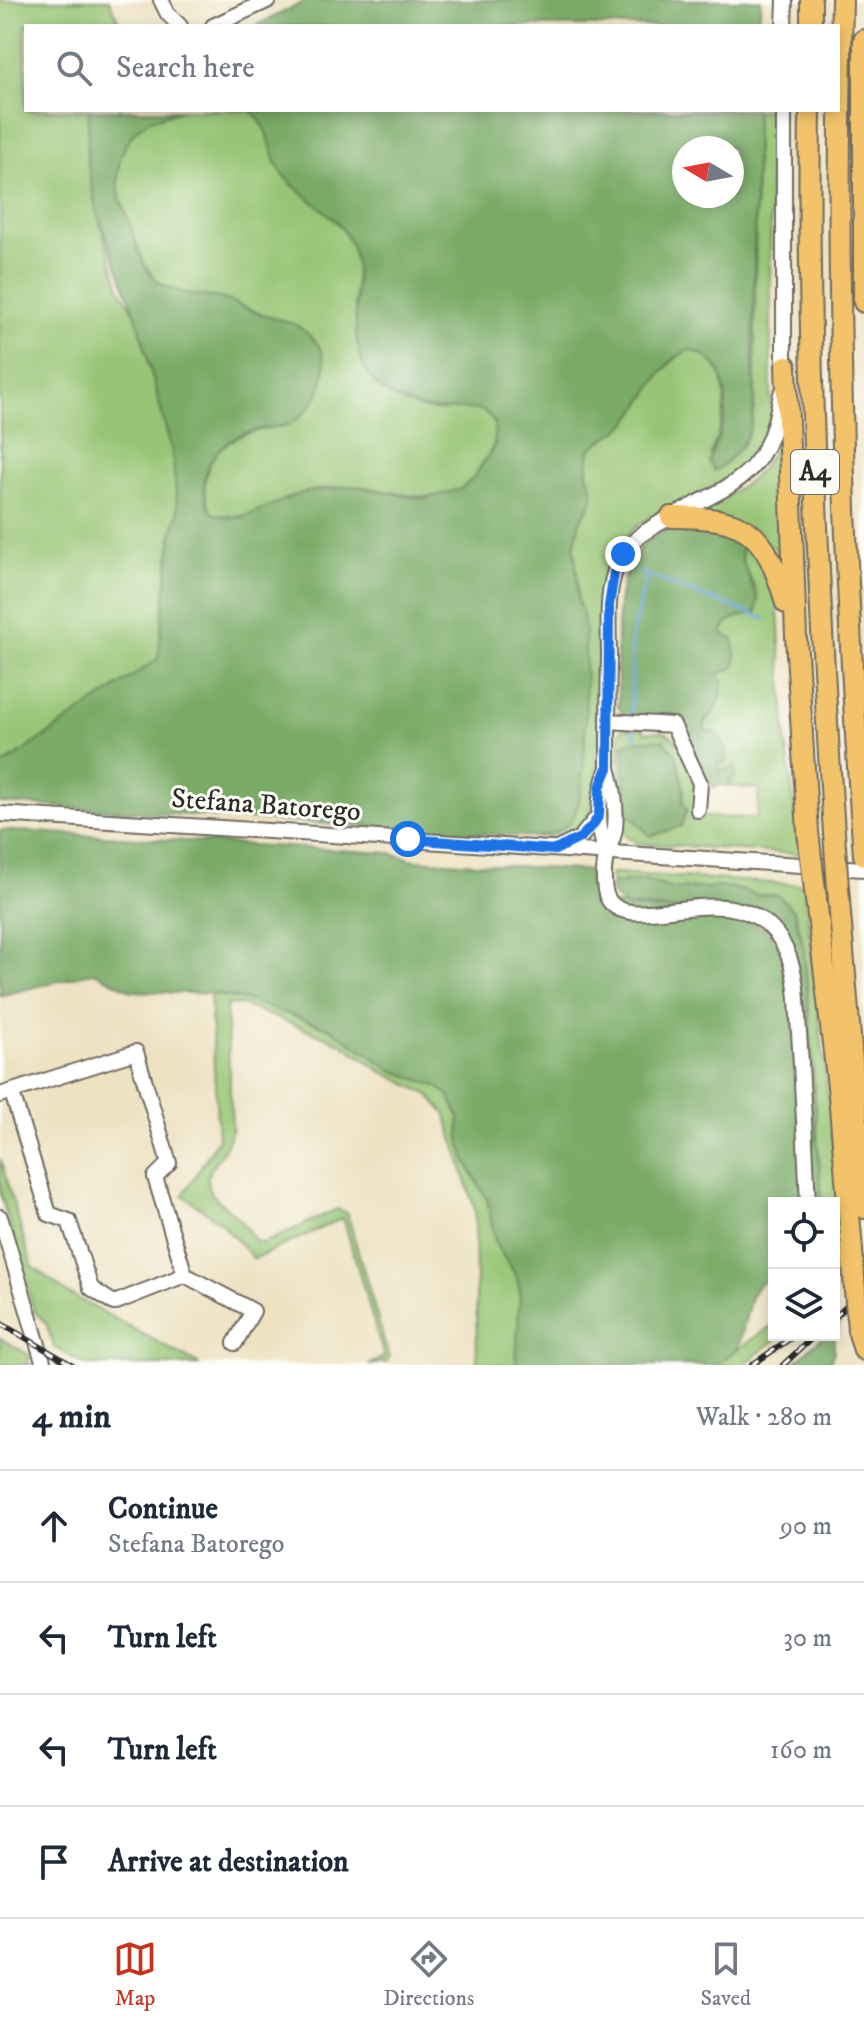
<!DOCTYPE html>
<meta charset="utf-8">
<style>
:root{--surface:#fff;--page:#f6f6f7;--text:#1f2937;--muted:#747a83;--line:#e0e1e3;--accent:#c8321e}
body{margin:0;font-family:"IM FELL DW Pica",serif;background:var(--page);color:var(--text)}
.controls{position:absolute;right:24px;bottom:24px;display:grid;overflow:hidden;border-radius:0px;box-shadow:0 4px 12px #0003}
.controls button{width:72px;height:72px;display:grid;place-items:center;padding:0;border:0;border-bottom:2px solid var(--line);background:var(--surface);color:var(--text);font:40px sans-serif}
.compass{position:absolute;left:672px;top:136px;width:72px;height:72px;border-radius:50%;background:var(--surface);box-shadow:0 4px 12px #0003;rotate:280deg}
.stop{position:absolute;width:24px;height:24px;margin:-18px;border:6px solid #1a73e8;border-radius:50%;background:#fff}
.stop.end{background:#1a73e8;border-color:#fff;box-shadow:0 2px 8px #0008}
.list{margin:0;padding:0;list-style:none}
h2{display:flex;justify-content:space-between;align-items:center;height:104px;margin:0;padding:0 32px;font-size:34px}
h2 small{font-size:26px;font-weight:400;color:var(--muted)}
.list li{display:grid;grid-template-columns:52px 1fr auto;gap:24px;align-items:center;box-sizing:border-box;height:112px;padding:0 32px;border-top:2px solid var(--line)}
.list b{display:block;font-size:30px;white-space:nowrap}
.list p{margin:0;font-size:26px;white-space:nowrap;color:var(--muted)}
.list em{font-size:26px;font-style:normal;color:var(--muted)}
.icon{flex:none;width:44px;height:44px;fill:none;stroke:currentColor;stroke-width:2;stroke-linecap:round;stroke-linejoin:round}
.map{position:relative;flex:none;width:864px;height:1365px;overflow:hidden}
.search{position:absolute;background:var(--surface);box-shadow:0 4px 12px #0003;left:24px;right:24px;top:24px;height:88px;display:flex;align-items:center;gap:20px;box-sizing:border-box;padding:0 28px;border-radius:0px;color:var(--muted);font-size:30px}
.sheet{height:552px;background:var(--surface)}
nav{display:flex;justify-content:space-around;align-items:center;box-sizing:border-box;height:112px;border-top:2px solid var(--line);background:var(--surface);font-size:22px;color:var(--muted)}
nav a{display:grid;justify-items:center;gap:4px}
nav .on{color:var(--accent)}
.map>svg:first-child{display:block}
</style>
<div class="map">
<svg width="864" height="1365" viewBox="0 0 864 1365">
<rect width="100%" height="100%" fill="#fdfcf7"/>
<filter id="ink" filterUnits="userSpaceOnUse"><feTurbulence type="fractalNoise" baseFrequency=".0125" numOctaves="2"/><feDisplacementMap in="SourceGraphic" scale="16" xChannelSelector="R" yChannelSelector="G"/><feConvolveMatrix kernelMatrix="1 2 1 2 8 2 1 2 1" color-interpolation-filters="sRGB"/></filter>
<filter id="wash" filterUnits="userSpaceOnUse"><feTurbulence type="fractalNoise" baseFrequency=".006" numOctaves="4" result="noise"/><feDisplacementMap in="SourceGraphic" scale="32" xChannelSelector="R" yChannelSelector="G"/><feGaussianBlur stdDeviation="1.8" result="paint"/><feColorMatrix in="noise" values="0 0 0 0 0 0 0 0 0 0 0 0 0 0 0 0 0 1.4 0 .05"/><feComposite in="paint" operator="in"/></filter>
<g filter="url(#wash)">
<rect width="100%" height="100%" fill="#ede2c2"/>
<path fill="#97c574" stroke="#617850" stroke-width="2" d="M0,0H109L121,26H26V110H89L87,160L96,210L120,288L137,317L172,452L178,514L172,534L158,659L0,767Z
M182,110H249L257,115L269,137L276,164L342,227L352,247L356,263L355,308L374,383C393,399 411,405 434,410C452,413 486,397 494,423C499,439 492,450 483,462C477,471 470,485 460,490C422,507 389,487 352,486C342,486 332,488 322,489C277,495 259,526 212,513C206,500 203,490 206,476C213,437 254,430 287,425L277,320L223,299L190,295L170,288L156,280L144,264L120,198L117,181L120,158L130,135L150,120Z
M756,110H770L771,413C767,427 763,441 755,453C714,511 628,494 605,576C591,622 612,802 581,828C568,839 550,836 534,837L557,832L580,797L582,779L585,633L583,615L578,601L577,572L574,548L579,523L590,507L587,474L590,450C601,438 616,434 627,423C648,399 659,363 689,350C739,359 726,421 710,454H734C750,440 753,420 755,399Z
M779,437L785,568L774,547L696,510C736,492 762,480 779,437Z
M741,537L756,550L777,596L786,741L800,854L637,843L626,836L619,819V734L623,728H643L645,732C651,732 659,731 664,732C687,739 698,796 703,817L757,818L759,789L729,786L735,767L718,772V765L728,760C723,739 718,742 704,729L718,677L716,674L734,667L736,657L733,639L721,634C729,612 738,619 757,612L754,585L742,561Z
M615,873L804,885L837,1175L843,1258L834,1264V1203H822L807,979L801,933L794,910L729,887L672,889L645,880L615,883L610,878L611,874Z
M210,994L250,1001L331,1029L392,1070L436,1086L448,1094L459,1117L460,1141L471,1172L487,1199L496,1245L517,1277L520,1292L516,1365H477L475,1210L446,1115L429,1095L379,1070L341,1043L246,1006L230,1004L226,1006L232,1128C230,1144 221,1154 212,1167C197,1191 223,1203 237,1217C245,1225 250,1234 257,1242L264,1243L337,1209L347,1213L389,1358L387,1362L368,1365L384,1357L343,1218L254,1259L221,1223L183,1195L218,1139Z
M0,1159L32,1266L69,1294L200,1365H86L54,1347L46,1323L34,1311L0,1192Z
M774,1324V1335H782L743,1365H715Z
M0,1338L31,1356L27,1362L31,1365H0Z"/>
<path fill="#79aa66" stroke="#526a48" stroke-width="2" fill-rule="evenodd" d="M308,0H761L759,26H255Z
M89,110H182C171,114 157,116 147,122C123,137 113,168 120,196C122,206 127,215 130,224C136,243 140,264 155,279C174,297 201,293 224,299C237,303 250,311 263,315C274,319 288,320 298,326C306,331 319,343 322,352C331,378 313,413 289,424C280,428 269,427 259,429C218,439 190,471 212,513L229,518L243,517L301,493L353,486L423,499L461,489L473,478L495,446L494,422L484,411C462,405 440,414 418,407C361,391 354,357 356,303C356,285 358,265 352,248C341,214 308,203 286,178C268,158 273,125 249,110H756L753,362C756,409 758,443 714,471L709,462C711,451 717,443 720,432C731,401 728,357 689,350C659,363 648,399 627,423C616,434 601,438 590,450L587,474L593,490V499L579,523L574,548L577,572L578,601L583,615L585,633C585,669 590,793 572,819C563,832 549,834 534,837L0,803V767L158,659L172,534L178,514L172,452L137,318L96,210L87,160ZM684,148H732V196H684Z
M712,525L741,537L742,561L758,598L757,612C740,619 728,614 722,634L733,639L736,657L734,668L717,674L723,682C721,697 718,712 705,720L704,728L707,732H715L722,741L728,760L718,765V771L736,767V777L730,780L729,786L717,785L716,788L703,780L674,719L626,717L618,707C620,648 600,547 675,527C686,524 700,525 712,525Z
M637,740H664L676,754L684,790L683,803L687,810L681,826L650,836L626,811L623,745Z
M0,830L391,853L414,860L592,871L598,878L608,904L747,916L771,935L789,967L805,1203H774V1278L759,1284L751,1297L738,1349L715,1365H516L520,1292L517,1277L496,1245L487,1199L466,1161L460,1141L459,1116L448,1094L436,1086L392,1070L331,1029L250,1001L218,994L132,991L94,972L0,996Z
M645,880L672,889L729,887L757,895H778L794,911L804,949L822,1203H812L798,969L794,951L785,934L758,913L627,908L611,893V882L621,883Z
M843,1317L834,1336V1352L829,1365H792L824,1335H834V1326Z"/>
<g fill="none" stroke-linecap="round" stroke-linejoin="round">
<path stroke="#6ba5db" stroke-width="3" d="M639,572L765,619
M631,715L632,634L647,575
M632,729L637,738"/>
</g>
</g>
<g filter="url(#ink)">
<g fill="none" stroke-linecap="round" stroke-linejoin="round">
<defs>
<path id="minor" d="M161,0L168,14L180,26
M213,26L269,0
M784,26L785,0
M784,110V373
M781,394C767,478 738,481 669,518C648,529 631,539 619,561C605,590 609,626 609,658C608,695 608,732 608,768C614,788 617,808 615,828C614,837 611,843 608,851C603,863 602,888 608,899C632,941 745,863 786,950C798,975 797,1005 799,1033C803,1090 805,1146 808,1203
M608,721L673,725L700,783L698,810
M0,814L864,869
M557,849L580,838L599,815
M606,853C596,826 597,795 608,768
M12,1093L49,1214L69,1221L91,1288L114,1303L185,1275
M0,1095L136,1052L169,1163L155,1177L185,1275L253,1311L235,1343
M0,1217L44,1365"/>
<path id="highway" d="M842,0C835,285 843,571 864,855
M811,26V0
M864,40V302
M810,110C807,352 818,592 834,833
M786,366L796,637L808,832
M671,517C747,517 765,530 786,603
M816,899L839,1095L852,1250
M839,901L864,1208
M858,1330L864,1350"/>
</defs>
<use href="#minor" stroke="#6f6b60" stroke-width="18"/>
<use href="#highway" stroke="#6f6b60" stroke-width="24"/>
<use href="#minor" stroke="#fff" stroke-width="14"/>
<use href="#highway" stroke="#f2c36a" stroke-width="20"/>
<defs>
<path id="rail" d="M834,1318L864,1290
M0,1323L72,1365
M752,1365L795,1335
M783,1365L815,1335"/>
</defs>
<use href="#rail" stroke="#2b2b2b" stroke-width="6"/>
<use href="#rail" stroke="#fdfcf7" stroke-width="3" stroke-dasharray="9" stroke-linecap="butt"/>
<defs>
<path id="highway-bridge" d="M808,832L816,899
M834,833L839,901
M852,1250L858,1330"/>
</defs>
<use href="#highway-bridge" stroke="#6f6b60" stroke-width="24" stroke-linecap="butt"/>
<use href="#highway-bridge" stroke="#f2c36a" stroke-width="20"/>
</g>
</g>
<g fill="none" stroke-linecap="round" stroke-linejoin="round" filter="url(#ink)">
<path stroke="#1a73e8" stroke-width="10" d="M408,839L555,850L580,838L593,825L599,815L600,787L608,768L609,606L614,573L623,554"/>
</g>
<g text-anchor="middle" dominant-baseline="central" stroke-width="6" stroke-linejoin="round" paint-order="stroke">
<rect fill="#fdfcf7" stroke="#6a6a68" stroke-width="2" x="791" y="450" width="48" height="44" rx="6"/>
<g font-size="26" font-weight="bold" fill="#2b2b2b">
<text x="815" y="472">A4</text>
</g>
<g font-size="28" fill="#2b2b2b" stroke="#fdfcf7">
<text transform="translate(266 805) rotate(4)">Stefana Batorego</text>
</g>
</g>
</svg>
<div class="controls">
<button><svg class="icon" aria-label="locate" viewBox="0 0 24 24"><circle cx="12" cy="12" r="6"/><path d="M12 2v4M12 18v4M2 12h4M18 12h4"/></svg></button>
<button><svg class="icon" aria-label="layers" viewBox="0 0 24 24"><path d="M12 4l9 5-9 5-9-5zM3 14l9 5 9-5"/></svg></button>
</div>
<svg class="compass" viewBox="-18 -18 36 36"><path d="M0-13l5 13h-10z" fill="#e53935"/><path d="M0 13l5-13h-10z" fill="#747a83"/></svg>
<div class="stop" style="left:408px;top:839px"></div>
<div class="stop end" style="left:623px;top:554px"></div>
<div class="search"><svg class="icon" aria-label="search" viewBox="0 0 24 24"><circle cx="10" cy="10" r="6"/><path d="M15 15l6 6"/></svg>Search here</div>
</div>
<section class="sheet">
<h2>4 min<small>Walk · 280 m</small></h2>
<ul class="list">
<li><svg class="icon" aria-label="ahead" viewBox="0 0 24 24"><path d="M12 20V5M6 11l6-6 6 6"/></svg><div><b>Continue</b><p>Stefana Batorego</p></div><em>90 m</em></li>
<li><svg class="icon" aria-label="left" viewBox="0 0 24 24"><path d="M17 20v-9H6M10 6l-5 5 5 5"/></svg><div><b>Turn left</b></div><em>30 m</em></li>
<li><svg class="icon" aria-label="left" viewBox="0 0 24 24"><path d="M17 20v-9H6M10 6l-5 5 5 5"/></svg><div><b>Turn left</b></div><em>160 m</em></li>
<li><svg class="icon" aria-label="arrive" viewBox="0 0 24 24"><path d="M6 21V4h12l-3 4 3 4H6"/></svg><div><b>Arrive at destination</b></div></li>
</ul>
</section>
<nav>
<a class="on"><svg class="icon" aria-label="map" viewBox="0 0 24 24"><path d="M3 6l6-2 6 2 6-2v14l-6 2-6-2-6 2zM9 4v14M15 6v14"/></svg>Map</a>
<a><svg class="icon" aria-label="directions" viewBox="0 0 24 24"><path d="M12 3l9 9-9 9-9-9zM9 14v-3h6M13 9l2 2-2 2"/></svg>Directions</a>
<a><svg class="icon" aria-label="saved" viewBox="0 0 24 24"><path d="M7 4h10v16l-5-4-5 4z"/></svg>Saved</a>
</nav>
